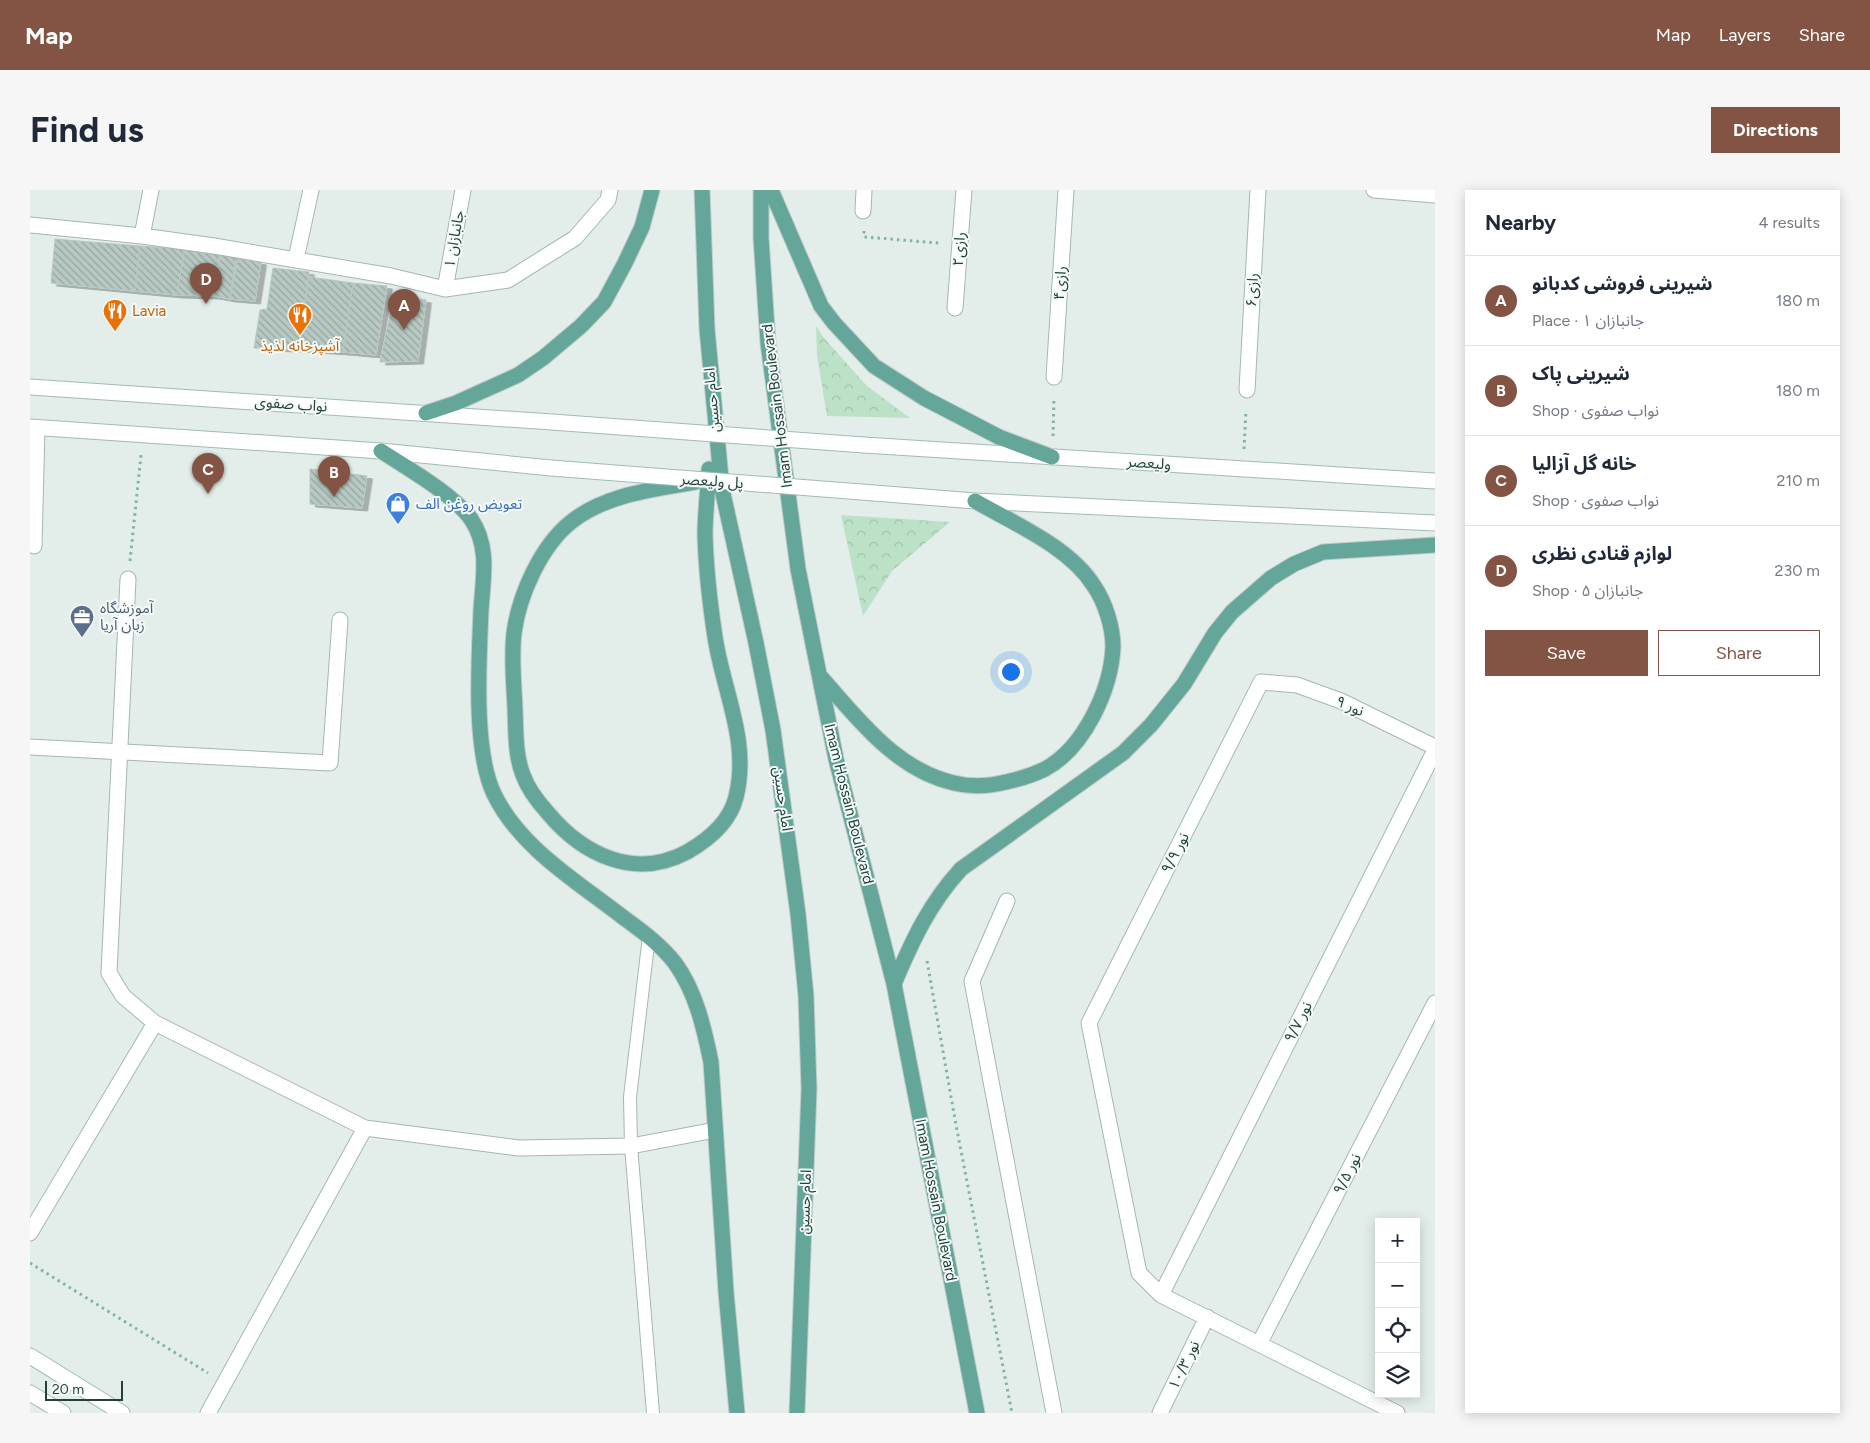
<!DOCTYPE html>
<meta charset="utf-8">
<style>
:root{--surface:#fff;--page:#f6f6f7;--text:#1f2937;--muted:#747a83;--line:#e0e1e3;--accent:#835344}
body{margin:0;font-family:Figtree,"Noto Sans Arabic",sans-serif;background:var(--page);color:var(--text)}
.controls{position:absolute;right:15px;bottom:15px;display:grid;overflow:hidden;border-radius:0px;box-shadow:0 2px 12px #0003}
.controls button{width:45px;height:45px;display:grid;place-items:center;padding:0;border:0;border-bottom:1px solid var(--line);background:var(--surface);color:var(--text);font:25px sans-serif}
.scale{position:absolute;left:15px;bottom:12px;width:78px;box-sizing:border-box;padding-left:5px;border:2px solid #21413a;border-top:0;font-size:14px;line-height:18px;white-space:nowrap;color:#21413a;-webkit-text-stroke:4px #f4faf8;paint-order:stroke}
.you{position:absolute;left:980px;top:481px;width:18px;height:18px;margin:-12px;border:4px solid #fff;border-radius:50%;background:#1a73e8;box-shadow:0 0 0 8px #1a73e833}
.badge{display:grid;place-items:center;width:32px;height:32px;border-radius:50%;background:var(--accent);color:#fff;font-size:16px;font-weight:700}
.pin{position:absolute;translate:-50% -41px;filter:drop-shadow(0 1px 2px #0008)}
.pin::after{content:'';position:absolute;top:26px;width:18px;height:15px;background:inherit;clip-path:polygon(0 0,100% 0,50% 100%)}
.list{margin:0;padding:0;list-style:none}
h2{display:flex;justify-content:space-between;align-items:center;height:65px;margin:0;padding:0 20px;font-size:21px}
h2 small{font-size:16px;font-weight:400;color:var(--muted)}
.list li{display:grid;grid-template-columns:32px 1fr auto;gap:15px;align-items:center;box-sizing:border-box;height:90px;padding:0 20px;border-top:1px solid var(--line)}
.list b{display:block;font-size:19px;white-space:nowrap}
.list p{margin:0;font-size:16px;white-space:nowrap;color:var(--muted)}
.list em{font-size:16px;font-style:normal;color:var(--muted)}
.actions{display:flex;gap:10px;padding:15px 20px}
.actions a{flex:1;padding:11px 0;border:1px solid var(--accent);border-radius:0px;text-align:center;font-size:18px;color:var(--accent)}
.actions .main{background:var(--accent);color:#fff}
.icon{flex:none;width:28px;height:28px;fill:none;stroke:currentColor;stroke-width:2;stroke-linecap:round;stroke-linejoin:round}
.map{position:relative;flex:none;width:1405px;height:1223px;overflow:hidden;border-radius:0px}
header{display:flex;align-items:center;gap:30px;box-sizing:border-box;height:70px;padding:0 25px;background:var(--accent);color:#fff}
header strong{font-size:24px}
nav{display:flex;gap:28px;margin-inline-start:auto;font-size:18px}
.intro{display:flex;align-items:center;justify-content:space-between;box-sizing:border-box;height:120px;padding:0 30px}
h1{margin:0;font-size:35px}
.button{padding:12px 22px;border-radius:0px;background:var(--accent);color:#fff;font-size:18px;font-weight:700}
main{display:flex;gap:30px;padding:0 30px}
aside{flex:1;background:var(--surface);border-radius:0px;box-shadow:0 2px 12px #0003}
.map>svg:first-child{display:block}
</style>
<header>
<strong>Map</strong>
<nav><a>Map</a><a>Layers</a><a>Share</a></nav>
</header>
<div class="intro"><h1>Find us</h1><a class="button">Directions</a></div>
<main>
<div class="map">
<svg width="1405" height="1223" viewBox="0 0 1405 1223">
<defs>
<pattern id="park-crowns" width="20" height="18" patternUnits="userSpaceOnUse" patternTransform="scale(1.25)"><rect width="20" height="18" fill="#bbe1c7"/><path d="M2 6a3 3 0 1 1 6 0M12 15a3 3 0 1 1 6 0" fill="none" stroke="#a0c2ac"/></pattern>
<pattern id="building-back-hatch" width="6" height="6" patternUnits="userSpaceOnUse" patternTransform="scale(1.25)"><rect width="6" height="6" fill="#b8c9c3"/><path d="M-1 5l2 2M0 0l6 6M5-1l2 2" fill="none" stroke="#95a59f"/></pattern>
<filter id="shadow"><feDropShadow dx="5.5" dy="3" stdDeviation="0" flood-color="#0004"/></filter>
</defs>
<rect width="100%" height="100%" fill="#e3eeea"/>
<path fill="url(#park-crowns)" d="M786,136L794,148L837,196L880,228L797,226L787,165Z
M811,325L920,332L862,381L833,426Z"/>
<path fill="url(#building-back-hatch)" stroke="#b5c8c1" filter="url(#shadow)" d="M25,49L110,56L105,101L21,93Z
M141,50L155,57L147,105L105,101L110,56L140,58Z
M155,57L190,60L184,106L147,105Z
M191,64L206,65L200,109L184,106Z
M208,68L231,72L225,111L200,109Z
M243,78L279,82L268,159L224,158L230,120L237,119Z
M279,87L323,93L313,162L268,159Z
M323,93L357,96L346,165L313,162Z
M364,106L396,110L388,171L350,172Z
M280,279L337,286L332,318L280,314Z"/>
<g fill="none" stroke-linecap="round" stroke-linejoin="round">
<defs>
<path id="lane" d="M619,746L600,907L601,956L623,1223"/>
<path id="street" d="M1344,0L1405,5
M833,21L834,0
M0,35L112,46L184,56L361,86L415,99L478,90L545,48L578,10L580,0
M112,46L121,0
M266,69L281,0
M415,99L433,0
M925,118L934,0
M1024,187L1036,0
M1217,200L1228,0
M4,356L7,238
M98,389L79,783L93,806L125,833L335,938L489,958L601,956L685,940
M0,557L300,573L310,430
M977,711L942,791L1024,1223
M0,1043L125,833
M1131,1105L1405,560
M1229,1154L1405,813
M178,1223L335,938
M1130,1223L1177,1127
M1367,1223L1131,1105L1109,1083L1059,833L1231,492L1267,495L1311,511L1405,557"/>
<path id="secondary" d="M0,197L522,232
M0,237L351,261L521,278
M834,255L1405,291
M844,303L945,311L1405,333
M0,1166L92,1223
M0,1203L33,1223"/>
<path id="primary" d="M672,0L677,139L692,299L726,453L743,540L768,724L776,806L779,899L767,1223
M731,0V48L738,153L768,379L806,569L864,794L947,1223
M741,0L791,116L804,133L844,176L894,208L969,247L1022,267
M396,223L426,213L488,185L513,168L551,136L574,112L595,73L612,37L622,0
M351,261C377,278 423,304 441,329C460,357 453,388 451,420C449,471 443,560 464,604C490,658 548,692 594,728C612,741 631,755 645,773C666,802 674,838 681,872L696,1102L707,1223
M666,292C623,300 576,304 541,332C511,356 489,405 484,443C481,468 484,494 485,519C486,541 485,565 493,585C498,599 508,612 518,623C553,665 605,690 657,662C678,650 700,632 706,607C720,551 693,501 685,447C680,414 676,379 675,345C675,323 678,301 679,279
M790,486C827,528 866,580 924,593C940,597 960,596 976,592C990,589 1003,585 1015,579C1054,558 1081,500 1083,457C1083,437 1075,412 1064,396C1040,357 983,333 945,311
M864,794C882,751 899,714 931,679L1093,563L1121,535L1154,494L1185,443L1202,422L1241,388L1264,374L1293,362L1405,355"/>
</defs>
<use href="#lane" stroke="#a5b7b2" stroke-width="14"/>
<use href="#street" stroke="#a5b7b2" stroke-width="17"/>
<use href="#secondary" stroke="#a1bbb3" stroke-width="17"/>
<use href="#primary" stroke="#c1cac8" stroke-width="17"/>
<path stroke="#81b4a7" stroke-width="3" stroke-dasharray="2.5 4" stroke-linecap="butt" d="M834,41V47L909,53
M1023,246L1024,207
M1214,259L1216,220
M100,371L111,265
M897,771L926,935L982,1223
M0,1073L178,1183"/>
<use href="#lane" stroke="#fff" stroke-width="12"/>
<use href="#street" stroke="#fff" stroke-width="15"/>
<use href="#secondary" stroke="#fff" stroke-width="15"/>
<use href="#primary" stroke="#64a79a" stroke-width="15"/>
<defs>
<path id="secondary-bridge" d="M522,232L834,255
M521,278L844,303"/>
</defs>
<use href="#secondary-bridge" stroke="#a1bbb3" stroke-width="17" stroke-linecap="butt"/>
<use href="#secondary-bridge" stroke="#fff" stroke-width="15"/>
</g>
<defs>
<symbol id="restaurant-pin" viewBox="-11 -11 22 30"><path d="M0 17L-7.5 6A9.5 9.5 0 1 1 7.5 6Z" fill="#e8710a" stroke="#f4faf8"/><path d="M-5-6h1v4h1v-4h1v4h1v-4h1v5L-1.5 .5V6h-2V.5L-5-1ZM5-6V6H3V1.5H1.5Q1.5-4 5-6Z" fill="#fff"/></symbol>
<symbol id="shop-pin" viewBox="-11 -11 22 30"><path d="M0 17L-7.5 6A9.5 9.5 0 1 1 7.5 6Z" fill="#3f7fe0" stroke="#f4faf8"/><path d="M-5-2.5h2.3a2.7 3.5 0 0 1 5.4 0H5L5.5 6h-11ZM-1.5-2.5h3a1.5 2.3 0 0 0-3 0Z" fill="#fff"/></symbol>
<symbol id="office-pin" viewBox="-11 -11 22 30"><path d="M0 17L-7.5 6A9.5 9.5 0 1 1 7.5 6Z" fill="#5c6f8a" stroke="#f4faf8"/><path d="M-6-3h4V-5.5h4V-3h4V5H-6ZM-1-4.5V-3h2v-1.5ZM-6 0V1H6V0Z" fill="#fff"/></symbol>
</defs>
<g fill-rule="evenodd">
<use href="#restaurant-pin" x="71" y="107" width="28" height="38"/>
<use href="#restaurant-pin" x="256" y="111" width="28" height="38"/>
<use href="#shop-pin" x="354" y="300" width="28" height="38"/>
<use href="#office-pin" x="38" y="413" width="28" height="38"/>
</g>
<g text-anchor="middle" dominant-baseline="central" stroke-width="4" stroke-linejoin="round" paint-order="stroke">
<g font-size="15" fill="#21413a" stroke="#f4faf8">
<text transform="translate(424 49) rotate(-80)">جانبازان ۱</text>
<text transform="translate(929 59) rotate(-86)">رازی۲</text>
<text transform="translate(1030 93) rotate(-86)">رازی۴</text>
<text transform="translate(1222 100) rotate(-87)">رازی۶</text>
<text transform="translate(682 210) rotate(-95)">امام حسین</text>
<text transform="translate(261 214) rotate(4)">نواب صفوی</text>
<text transform="translate(747 216) rotate(-97)">Imam Hossain Boulevard</text>
<text transform="translate(1119 273) rotate(4)">ولیعصر</text>
<text transform="translate(682 291) rotate(4)">پل ولیعصر</text>
<text transform="translate(1320 516) rotate(24)">نور ۹</text>
<text transform="translate(753 609) rotate(82)">امام حسین</text>
<text transform="translate(819 614) rotate(76)">Imam Hossain Boulevard</text>
<text transform="translate(1145 663) rotate(-63)">نور ۹/۹</text>
<text transform="translate(1268 832) rotate(-63)">نور ۹/۷</text>
<text transform="translate(1317 984) rotate(-63)">نور ۹/۵</text>
<text transform="translate(906 1010) rotate(79)">Imam Hossain Boulevard</text>
<text transform="translate(775 1012) rotate(-88)">امام حسین</text>
<text transform="translate(1154 1175) rotate(-64)">نور ۱۰/۳</text>
</g>
<g font-size="15" fill="#c56008" stroke="#f4faf8" text-anchor="start">
<text x="102" y="121">Lavia</text>
<text x="270" y="156" text-anchor="middle">آشپزخانه لذیذ</text>
</g>
<g font-size="15" fill="#366cbe" stroke="#f4faf8" text-anchor="start">
<text x="386" y="314">تعویض روغن الف</text>
</g>
<g font-size="15" fill="#4e5e75" stroke="#f4faf8" text-anchor="start">
<text x="70" y="418">آموزشگاه<tspan x="70" dy="17">زبان آریا</tspan></text>
</g>
</g>
</svg>
<div class="controls">
<button>+</button>
<button>−</button>
<button><svg class="icon" aria-label="locate" viewBox="0 0 24 24"><circle cx="12" cy="12" r="6"/><path d="M12 2v4M12 18v4M2 12h4M18 12h4"/></svg></button>
<button><svg class="icon" aria-label="layers" viewBox="0 0 24 24"><path d="M12 4l9 5-9 5-9-5zM3 14l9 5 9-5"/></svg></button>
</div>
<div class="scale">20 m</div>
<div class="you"></div>
<div class="pin badge" style="left:374px;top:140px">A</div>
<div class="pin badge" style="left:304px;top:307px">B</div>
<div class="pin badge" style="left:178px;top:304px">C</div>
<div class="pin badge" style="left:176px;top:114px">D</div>
</div>
<aside>
<h2>Nearby<small>4 results</small></h2>
<ul class="list">
<li><span class="badge">A</span><div><b>شیرینی فروشی کدبانو</b><p>Place · جانبازان ۱</p></div><em>180 m</em></li>
<li><span class="badge">B</span><div><b>شیرینی پاک</b><p>Shop · نواب صفوی</p></div><em>180 m</em></li>
<li><span class="badge">C</span><div><b>خانه گل آزالیا</b><p>Shop · نواب صفوی</p></div><em>210 m</em></li>
<li><span class="badge">D</span><div><b>لوازم قنادی نظری</b><p>Shop · جانبازان ۵</p></div><em>230 m</em></li>
</ul>
<div class="actions"><a class="main">Save</a><a>Share</a></div>
</aside>
</main>
